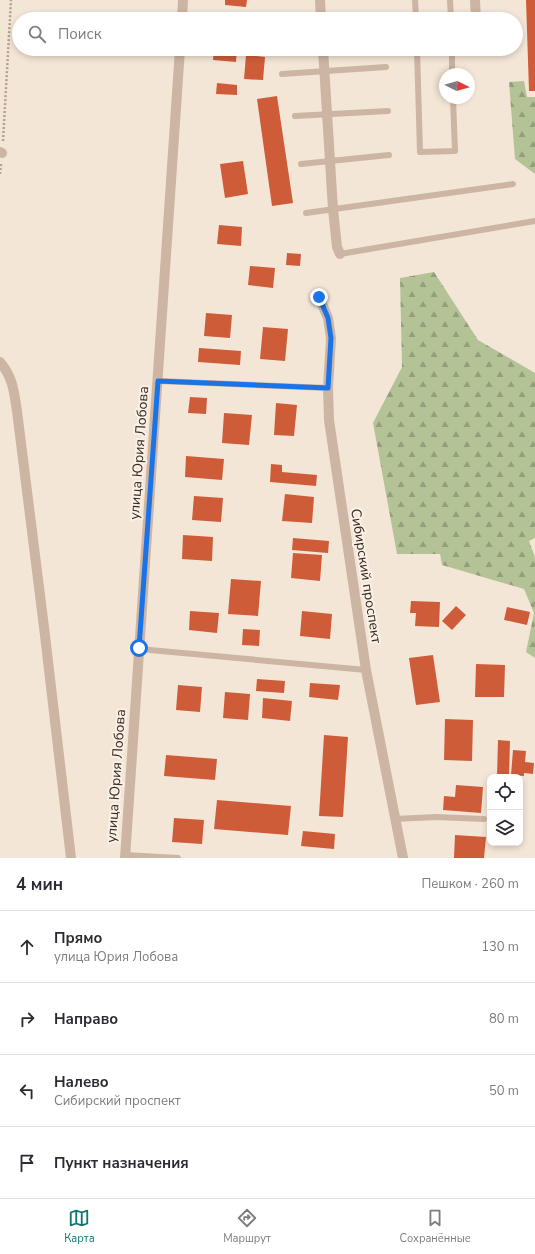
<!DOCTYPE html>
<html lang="ru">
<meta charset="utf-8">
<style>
:root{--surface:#fff;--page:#f7f7f7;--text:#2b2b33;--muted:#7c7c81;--line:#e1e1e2;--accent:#0f766e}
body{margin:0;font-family:"Nunito Sans",sans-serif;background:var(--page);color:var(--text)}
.controls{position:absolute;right:12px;bottom:12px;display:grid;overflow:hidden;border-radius:8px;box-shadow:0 2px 6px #0003}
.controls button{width:36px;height:36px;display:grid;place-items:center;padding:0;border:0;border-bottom:1px solid var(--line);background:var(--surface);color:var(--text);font:20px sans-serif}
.compass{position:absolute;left:439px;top:68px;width:36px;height:36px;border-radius:50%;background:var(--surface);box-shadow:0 2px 6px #0003;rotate:95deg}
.stop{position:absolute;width:12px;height:12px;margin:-9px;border:3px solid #1a73e8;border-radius:50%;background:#fff}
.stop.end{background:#1a73e8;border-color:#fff;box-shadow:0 1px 4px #0008}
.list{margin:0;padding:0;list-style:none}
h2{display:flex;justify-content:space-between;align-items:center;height:52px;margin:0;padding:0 16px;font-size:17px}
h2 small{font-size:13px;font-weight:400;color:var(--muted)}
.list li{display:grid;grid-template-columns:26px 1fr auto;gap:12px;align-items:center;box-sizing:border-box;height:72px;padding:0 16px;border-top:1px solid var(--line)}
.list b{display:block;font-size:15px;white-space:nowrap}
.list p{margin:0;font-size:13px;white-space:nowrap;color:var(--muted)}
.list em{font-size:13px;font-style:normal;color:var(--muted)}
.icon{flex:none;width:22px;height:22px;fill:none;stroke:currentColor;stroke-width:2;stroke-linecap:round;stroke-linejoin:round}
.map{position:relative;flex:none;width:535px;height:858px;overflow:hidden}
.search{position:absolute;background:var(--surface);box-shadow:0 2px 6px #0003;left:12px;right:12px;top:12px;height:44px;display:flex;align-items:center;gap:10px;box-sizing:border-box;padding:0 14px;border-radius:22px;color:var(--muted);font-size:15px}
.sheet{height:340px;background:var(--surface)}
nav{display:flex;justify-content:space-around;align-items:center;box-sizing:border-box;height:56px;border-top:1px solid var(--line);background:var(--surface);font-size:11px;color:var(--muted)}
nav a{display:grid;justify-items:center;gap:2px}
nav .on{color:var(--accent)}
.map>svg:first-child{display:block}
</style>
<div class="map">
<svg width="535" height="858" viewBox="0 0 535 858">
<defs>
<pattern id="forest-firs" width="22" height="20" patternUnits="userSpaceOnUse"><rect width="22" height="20" fill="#b4c396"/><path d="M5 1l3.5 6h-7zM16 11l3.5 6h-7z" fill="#939f7a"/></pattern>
</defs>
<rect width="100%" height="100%" fill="#f3e6d7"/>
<path fill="url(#forest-firs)" d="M524,81L527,97H535V174L515,159L509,82Z
M434,272L478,340L535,373V538L529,541L535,557V658L526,652L534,613L524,589L442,565L440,554H397L373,423L402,367L400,278Z"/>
<path fill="#cf5c39" d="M225,0H247L246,7L225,5Z
M526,0H535V91H529Z
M214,49H237L236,62L213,60Z
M246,55L265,57L263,80L244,79Z
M217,83L237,85V95L216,94Z
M277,96L293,203L272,206L257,99Z
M243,161L248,194L225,198L220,164Z
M219,225L242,227L241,246L217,244Z
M287,253L301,254L300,266L286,265Z
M250,266L275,268L273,288L248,285Z
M206,313L232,315L230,338L204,336Z
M263,327L288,329L285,361L260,359Z
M199,348L241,351L240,365L198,362Z
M190,397L207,398L206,414L188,413Z
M276,403L297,405L294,436L274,435Z
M224,413L252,415L249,445L222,443Z
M186,456L224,459L222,480L185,477Z
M271,464L282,465V472L317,475L316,486L270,482Z
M285,494L314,497L312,523L282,521Z
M194,496L223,498L221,522L192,520Z
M183,535L213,537L212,561L182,559Z
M293,538L329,541L328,553L292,550Z
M293,553L322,555L320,581L291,578Z
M231,579L261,581L258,616L228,614Z
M411,601L440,602L439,627L415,626L416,613H410Z
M456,606L466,615L452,630L442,621Z
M507,607L530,612L527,625L504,620Z
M190,611L219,613L217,633L189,630Z
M302,611L332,614L330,639L300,636Z
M243,629L260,630L259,646L242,645Z
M433,655L440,702L416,705L409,658Z
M476,664L505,665L504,697H475Z
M257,679L285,681L284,693L256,691Z
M310,683L340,685L338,700L309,697Z
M178,685L202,687L200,712L176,710Z
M225,692L250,694L248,720L223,718Z
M263,698L292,701L290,721L262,718Z
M445,719L473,720L472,761L444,760Z
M324,735L348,737L343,817L319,816Z
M498,740L510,741L509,777L497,776Z
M513,750L526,751L525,762L534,763L533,774L524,773V776L511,775Z
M166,755L217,759L215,780L164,776Z
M456,785L483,787L481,813L443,810L444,796L455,797Z
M217,800L291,806L288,835L214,829Z
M174,818L204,820L202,844L172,842Z
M303,831L335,834L334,849L301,846Z
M455,835L486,837L484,858H454Z"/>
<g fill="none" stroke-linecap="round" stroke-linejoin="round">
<path stroke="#b79f8d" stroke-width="2.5" stroke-dasharray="2 2" stroke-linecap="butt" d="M3,141L11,0
M0,174L1,164"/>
<path stroke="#ccb5a2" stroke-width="6" d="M415,0L416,19
M450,0L451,19
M417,49L420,152L455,151L453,98
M452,49V74
M282,74L386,67
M295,116L388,111
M301,164L389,155
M306,213L513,184
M340,254L535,221
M158,381L328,388
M139,649L366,670
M395,819L436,817L484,819
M125,855L178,858"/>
<path stroke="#ccb5a2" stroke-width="10" d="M320,0L321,19
M475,0L476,19
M182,19L183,0
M323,49L333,209L337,247L340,254
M0,152L2,153
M319,297L328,318L331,338L328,388L329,420L366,670L403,858
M0,362C13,377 14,392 17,411L44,627L71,858
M125,858L180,49"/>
</g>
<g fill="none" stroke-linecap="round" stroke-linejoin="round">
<path stroke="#1a73e8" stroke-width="5" d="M139,648L158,381L328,388L331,338L328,318L319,297"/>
</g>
<g text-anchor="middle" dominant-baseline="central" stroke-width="4" stroke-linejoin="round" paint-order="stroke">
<g font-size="14" fill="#362a25" stroke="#faf0e4">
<text transform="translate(139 453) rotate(-86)">улица Юрия Лобова</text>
<text transform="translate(366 576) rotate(81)">Сибирский проспект</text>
<text transform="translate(116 776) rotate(-86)">улица Юрия Лобова</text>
</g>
</g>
</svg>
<div class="controls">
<button><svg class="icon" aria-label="locate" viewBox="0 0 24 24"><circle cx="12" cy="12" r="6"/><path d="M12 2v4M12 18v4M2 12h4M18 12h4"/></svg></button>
<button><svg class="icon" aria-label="layers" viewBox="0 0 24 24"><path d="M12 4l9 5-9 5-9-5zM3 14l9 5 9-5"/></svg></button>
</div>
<svg class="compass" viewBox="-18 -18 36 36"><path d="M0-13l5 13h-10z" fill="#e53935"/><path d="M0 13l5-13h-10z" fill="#7c7c81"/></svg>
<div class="stop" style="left:139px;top:648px"></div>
<div class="stop end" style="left:319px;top:297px"></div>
<div class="search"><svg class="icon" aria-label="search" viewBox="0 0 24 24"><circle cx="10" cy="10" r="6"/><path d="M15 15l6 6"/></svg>Поиск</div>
</div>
<section class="sheet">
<h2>4 мин<small>Пешком · 260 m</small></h2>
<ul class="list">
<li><svg class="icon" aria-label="ahead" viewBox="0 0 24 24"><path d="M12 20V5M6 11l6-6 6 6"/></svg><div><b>Прямо</b><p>улица Юрия Лобова</p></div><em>130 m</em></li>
<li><svg class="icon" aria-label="right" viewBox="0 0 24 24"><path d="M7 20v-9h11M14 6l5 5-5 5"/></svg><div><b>Направо</b></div><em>80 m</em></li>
<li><svg class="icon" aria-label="left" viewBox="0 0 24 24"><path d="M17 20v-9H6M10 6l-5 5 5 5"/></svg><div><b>Налево</b><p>Сибирский проспект</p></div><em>50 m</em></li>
<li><svg class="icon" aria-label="arrive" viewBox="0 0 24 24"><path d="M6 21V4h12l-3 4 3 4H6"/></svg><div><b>Пункт назначения</b></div></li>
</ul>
</section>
<nav>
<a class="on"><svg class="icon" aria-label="map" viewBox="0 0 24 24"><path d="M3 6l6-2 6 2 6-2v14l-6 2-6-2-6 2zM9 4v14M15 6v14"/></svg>Карта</a>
<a><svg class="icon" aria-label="directions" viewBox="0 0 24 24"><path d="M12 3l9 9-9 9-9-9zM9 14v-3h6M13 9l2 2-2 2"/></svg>Маршрут</a>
<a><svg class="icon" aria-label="saved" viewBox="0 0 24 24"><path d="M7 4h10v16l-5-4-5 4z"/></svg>Сохранённые</a>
</nav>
